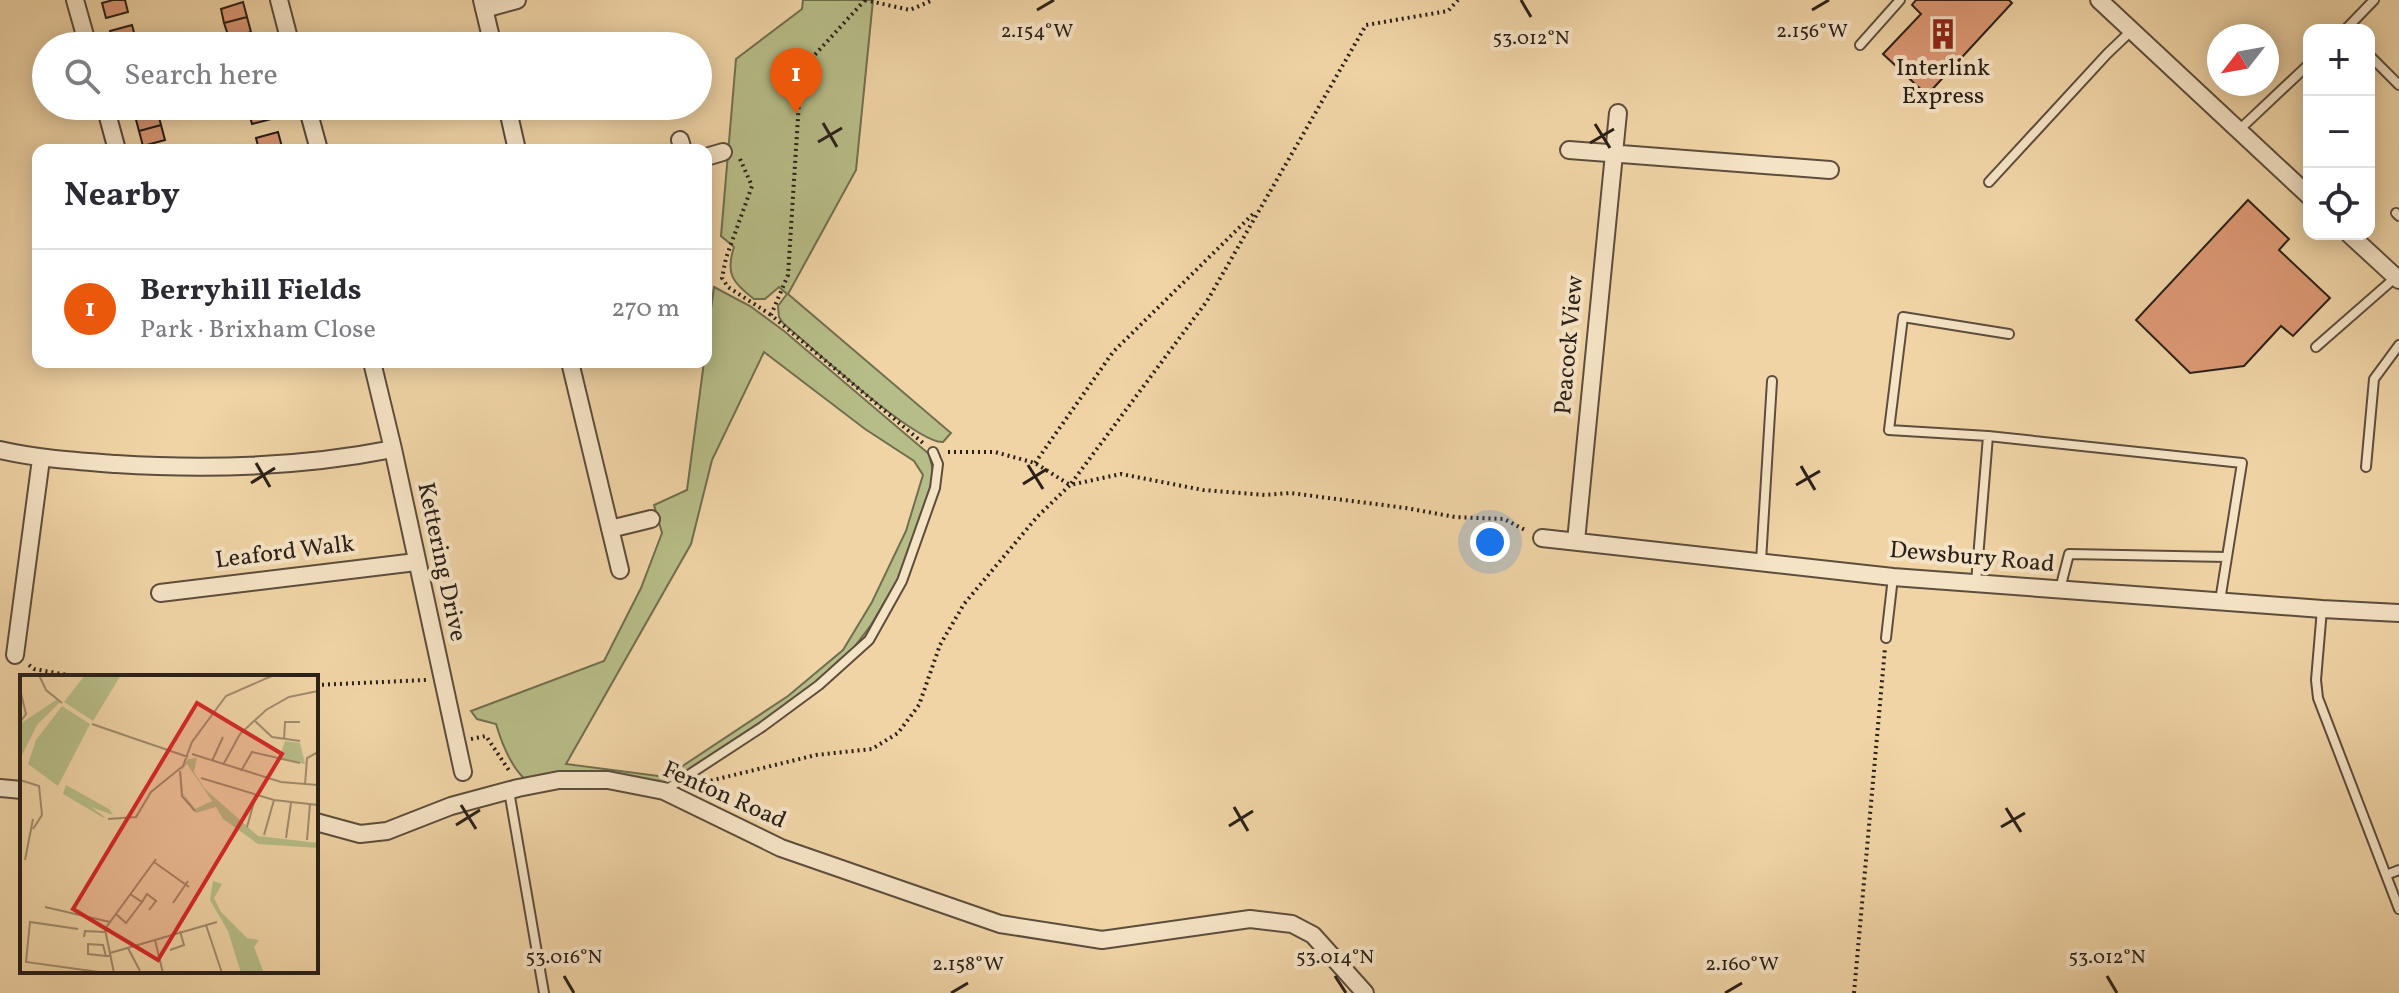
<!DOCTYPE html>
<meta charset="utf-8">
<style>
:root{--surface:#fff;--page:#f7f7f7;--text:#2b2b33;--muted:#7c7c81;--line:#e1e1e2;--accent:#ea580c}
body{margin:0;font-family:Vollkorn,serif;background:var(--page);color:var(--text)}
.controls{position:absolute;right:24px;top:24px;display:grid;overflow:hidden;border-radius:16px;box-shadow:0 4px 20px #0003}
.controls button{width:72px;height:72px;display:grid;place-items:center;padding:0;border:0;border-bottom:2px solid var(--line);background:var(--surface);color:var(--text);font:40px sans-serif}
.compass{position:absolute;left:2207px;top:24px;width:72px;height:72px;border-radius:50%;background:var(--surface);box-shadow:0 4px 20px #0003;rotate:239deg}
.you{position:absolute;left:1490px;top:542px;width:28px;height:28px;margin:-20px;border:6px solid #fff;border-radius:50%;background:#1a73e8;box-shadow:0 0 0 12px #1a73e833}
.badge{display:grid;place-items:center;width:52px;height:52px;border-radius:50%;background:var(--accent);color:#fff;font-size:26px;font-weight:700}
.pin{position:absolute;translate:-50% -66px;filter:drop-shadow(0 2px 4px #0008)}
.pin::after{content:'';position:absolute;top:42px;width:28px;height:24px;background:inherit;clip-path:polygon(0 0,100% 0,50% 100%)}
.list{margin:0;padding:0;list-style:none}
h2{display:flex;justify-content:space-between;align-items:center;height:104px;margin:0;padding:0 32px;font-size:34px}
h2 small{font-size:26px;font-weight:400;color:var(--muted)}
.list li{display:grid;grid-template-columns:52px 1fr auto;gap:24px;align-items:center;box-sizing:border-box;height:120px;padding:0 32px;border-top:2px solid var(--line)}
.list b{display:block;font-size:30px;white-space:nowrap}
.list p{margin:0;font-size:26px;white-space:nowrap;color:var(--muted)}
.list em{font-size:26px;font-style:normal;color:var(--muted)}
.icon{flex:none;width:44px;height:44px;fill:none;stroke:currentColor;stroke-width:2;stroke-linecap:round;stroke-linejoin:round}
.map{position:relative;flex:none;width:2399px;height:993px;overflow:hidden}
.search{position:absolute;background:var(--surface);box-shadow:0 4px 20px #0003;left:32px;top:32px;width:680px;height:88px;display:flex;align-items:center;gap:20px;box-sizing:border-box;padding:0 28px;border-radius:44px;color:var(--muted);font-size:30px}
.panel{position:absolute;background:var(--surface);box-shadow:0 4px 20px #0003;left:32px;top:144px;width:680px;height:224px;border-radius:16px}
.map>svg:first-child{display:block}
</style>
<div class="map">
<svg width="2399" height="993" viewBox="0 0 2399 993">
<rect width="100%" height="100%" fill="#f0d4a6"/>
<filter id="stains"><feTurbulence type="fractalNoise" baseFrequency=".0025" numOctaves="4"/><feColorMatrix values="0 0 0 0 .2 0 0 0 0 .09 0 0 0 0 .02 0 0 0 .5 -.17"/></filter>
<radialGradient id="worn" r=".72"><stop offset=".6" stop-color="#630" stop-opacity="0"/><stop offset="1" stop-color="#630" stop-opacity=".3"/></radialGradient>
<path fill="#b7bd88" stroke="#706e50" stroke-width="2" fill-rule="evenodd" d="M803,0H873L856,170L788,294L951,433L943,442C916,444 809,345 783,323L779,317L778,306L787,294L779,287L765,299H754C733,283 725,274 734,247L721,236L736,59L802,9Z
M714,287L750,306L784,331L929,454L933,471L928,502L897,581L871,625L849,654L807,689L785,706L665,785L527,781C511,768 502,744 496,724L477,719L471,711L604,661L641,588L662,533L654,505L687,490L704,362H706V346ZM764,352L865,429L914,461L923,475L906,531L872,602L843,650L788,696L666,777L566,764L691,544L712,460Z"/>
<path fill="#dc9874" stroke="#2a2019" stroke-width="2" d="M113,0H125L128,12L106,18L102,3Z
M1916,0H2009L2012,3L1927,95L1883,54L1921,14L1912,5Z
M243,2L247,17L224,23L221,9Z
M247,17L251,32L229,38L224,23Z
M132,25L136,40L114,46L110,31Z
M261,106H271L275,118L252,124L248,109Z
M157,110L161,125L139,131L135,116Z
M161,125L165,140L143,146L139,131Z
M278,132L282,147L259,150L256,138Z
M2248,200L2289,239L2279,250L2330,298L2293,336L2281,326L2244,366L2190,373L2136,320Z"/>
<g fill="none" stroke-linecap="round" stroke-linejoin="round">
<defs>
<path id="service" d="M2345,30L2374,0
M1860,45L1900,0
M2369,55L2399,85
M2239,130L2309,64
M1989,182L2107,54L2131,31
M2396,213L2399,216
M2316,347L2396,277
M1988,436L2242,463L2220,601
M2366,467L2374,379L2399,345
M1761,561L1772,381
M1976,583L1988,436L1889,430L1903,317L2009,334
M2060,589L2069,554L2227,557
M2322,609L2316,680L2318,698L2399,909
M1886,638L1893,577
M509,791L544,993
M664,791L762,727L819,685L869,640L902,581L935,488L938,464L933,452
M2386,875L2399,870"/>
<path id="minor" d="M75,0L88,46
M279,0L291,46
M482,0L493,46
M2099,0L2309,196
M484,9L517,0
M105,106L117,150
M307,106L319,150
M507,106L517,150
M680,140L683,150
M1569,150L1830,170
M706,157L723,152
M2349,234L2399,280
M372,362L393,449L463,772
M570,362L620,570
M0,450C40,459 76,461 116,464C209,470 302,467 393,449
M610,529L651,519
M1542,538L1893,577L2322,609L2399,613
M1576,541L1618,113
M160,593L416,562
M15,655L41,459
M0,788L22,790
M316,822L360,834L387,831L451,806L518,788L559,780H608L664,791L781,848L1000,924L1102,940L1250,919L1292,924L1313,935L1365,993"/>
</defs>
<use href="#service" stroke="#5c4d3c" stroke-width="12"/>
<use href="#minor" stroke="#5c4d3c" stroke-width="20"/>
<path stroke="#2a2019" stroke-width="4" stroke-dasharray="2 4" stroke-linecap="butt" d="M865,0L801,70L788,275L771,315L923,443
M865,0L910,10L933,0
M740,159L752,186L726,258L722,278L728,287L771,315
M948,452H995L1035,463L1070,485L1207,301L1366,25L1448,11L1458,0
M1035,463L1113,352L1254,213
M29,665L34,669L79,677
M316,685L426,680
M471,739L486,736L510,772
M705,782L816,755L872,749L898,733L919,705L940,645L964,604L1037,517L1070,485L1121,474L1203,490L1265,495L1290,493L1406,508L1455,517L1504,519L1527,531
M1854,993L1885,648"/>
<use href="#service" stroke="#f5e3c5" stroke-width="8"/>
<use href="#minor" stroke="#f5e3c5" stroke-width="16"/>
</g>
<path fill="none" stroke="#2a2019" stroke-width="3" d="M1521,0L1531,17M1037,10L1054,0M1812,10L1829,0M823,123L837,147M1595,124L1610,148M818,142L842,128M1590,143L1614,129M256,463L270,487M1028,465L1043,489M1801,466L1815,490M251,483L275,468M1023,484L1047,469M1796,485L1820,471M461,805L476,829M1234,807L1248,831M2006,808L2021,832M456,825L480,810M1229,826L1253,811M2001,827L2025,813M564,976L574,993M1335,976L1346,993M2107,976L2117,993M951,993L968,983M1725,993L1742,983"/>
<defs>
<symbol id="building-bare" viewBox="-9 -9 18 18"><path d="M-4-6H4V6H1V3H-1V6H-4ZM-2.5-4.3h1.7v1.8h-1.7ZM.8-4.3h1.7v1.8H.8ZM-2.5-1h1.7V.8h-1.7ZM.8-1h1.7V.8H.8Z" fill="#8f2418" stroke="#f5e3c5" stroke-width="2.5" paint-order="stroke"/></symbol>
</defs>
<g fill-rule="evenodd">
<use href="#building-bare" x="1921" y="12" width="44" height="44"/>
</g>
<g text-anchor="middle" dominant-baseline="central" stroke-width="8" stroke-linejoin="round" paint-order="stroke">
<g font-size="24" fill="#2a2019" stroke="#f5e3c5">
<text x="1943" y="69">Interlink<tspan x="1943" dy="28">Express</tspan></text>
</g>
<g font-size="24" fill="#2a2019" stroke="#f5e3c5">
<text transform="translate(1570 345) rotate(-85)">Peacock View</text>
<text transform="translate(285 553) rotate(-7)">Leaford Walk</text>
<text transform="translate(1972 558) rotate(5)">Dewsbury Road</text>
<text transform="translate(441 562) rotate(78)">Kettering Drive</text>
<text transform="translate(724 796) rotate(24)">Fenton Road</text>
</g>
</g>
<g transform="translate(20 675)">
<rect width="298" height="298" fill="#f0d4a6"/>
<path d="M65,0H101L73,46L44,27ZM36,25L40,27L17,50L2,80L0,49ZM42,31L70,49L38,111L8,89L16,65ZM265,66L280,68L285,89L259,84ZM177,83L174,97L184,113L238,161L298,168V173L238,169L203,144L196,132L176,138L162,118L160,96L168,84ZM167,89L192,126L175,134L163,118L161,96ZM46,110L89,134L93,140L71,132L86,143L82,142L43,119ZM193,206L202,209L194,223L201,237L227,263L239,265L234,272L244,298H221L208,256L190,225Z" fill="#b7bd88" fill-rule="evenodd"/>
<path fill="none" stroke="#a18c6e" stroke-width="2" d="M19,0L26,15L42,28M0,14L6,39L0,47M234,45L252,62L280,66M72,49L168,82M264,65L265,47H280M172,79L261,107L298,110M192,86L203,62M203,90L220,59L246,35L269,22L298,16M160,96L162,121L175,136M221,96L232,77L280,88M181,103L254,125L298,130M0,105L19,111L22,140L13,154M285,110L287,83L298,77M88,144L116,142L131,117L163,91L172,67L206,21L254,0M227,152L236,120M244,160L254,125M266,163L271,128M287,165L290,129M5,185L13,144M134,187L169,212M110,219L122,227L127,219L136,226L129,235M153,228L168,206M25,232L90,247M96,239L106,248L122,227M186,250L202,298M58,254L10,247L6,287L86,298M64,262L65,256L85,257M135,265L143,298M108,273L120,296M150,275L164,270L160,256M90,278L197,247M86,281L83,270L68,269V279L86,281H90M94,298L85,254L136,184"/>
<path fill="#d62828" fill-opacity="0.15" stroke="#d62828" stroke-width="4" d="M177,28L262,79L138,285L53,234Z"/>
<rect width="298" height="298" fill="none" stroke="#2a2019" stroke-width="4"/>
</g>
<g font-size="20" text-anchor="middle" fill="#2a2019" stroke="#f5e3c5" stroke-width="8" stroke-linejoin="round" paint-order="stroke">
<text x="1037" y="37">2.154°W</text>
<text x="1812" y="37">2.156°W</text>
<text x="1531" y="44">53.012°N</text>
<text x="564" y="963">53.016°N</text>
<text x="1335" y="963">53.014°N</text>
<text x="2107" y="963">53.012°N</text>
<text x="968" y="970">2.158°W</text>
<text x="1742" y="970">2.160°W</text>
</g>
<rect width="100%" height="100%" filter="url(#stains)"/>
<rect width="100%" height="100%" fill="url(#worn)"/>
</svg>
<div class="controls">
<button>+</button>
<button>−</button>
<button><svg class="icon" aria-label="locate" viewBox="0 0 24 24"><circle cx="12" cy="12" r="6"/><path d="M12 2v4M12 18v4M2 12h4M18 12h4"/></svg></button>
</div>
<svg class="compass" viewBox="-18 -18 36 36"><path d="M0-13l5 13h-10z" fill="#e53935"/><path d="M0 13l5-13h-10z" fill="#7c7c81"/></svg>
<div class="you"></div>
<div class="pin badge" style="left:796px;top:114px">1</div>
<div class="search"><svg class="icon" aria-label="search" viewBox="0 0 24 24"><circle cx="10" cy="10" r="6"/><path d="M15 15l6 6"/></svg>Search here</div>
<section class="panel">
<h2>Nearby<small></small></h2>
<ul class="list">
<li><span class="badge">1</span><div><b>Berryhill Fields</b><p>Park · Brixham Close</p></div><em>270 m</em></li>
</ul>
</section>
</div>
